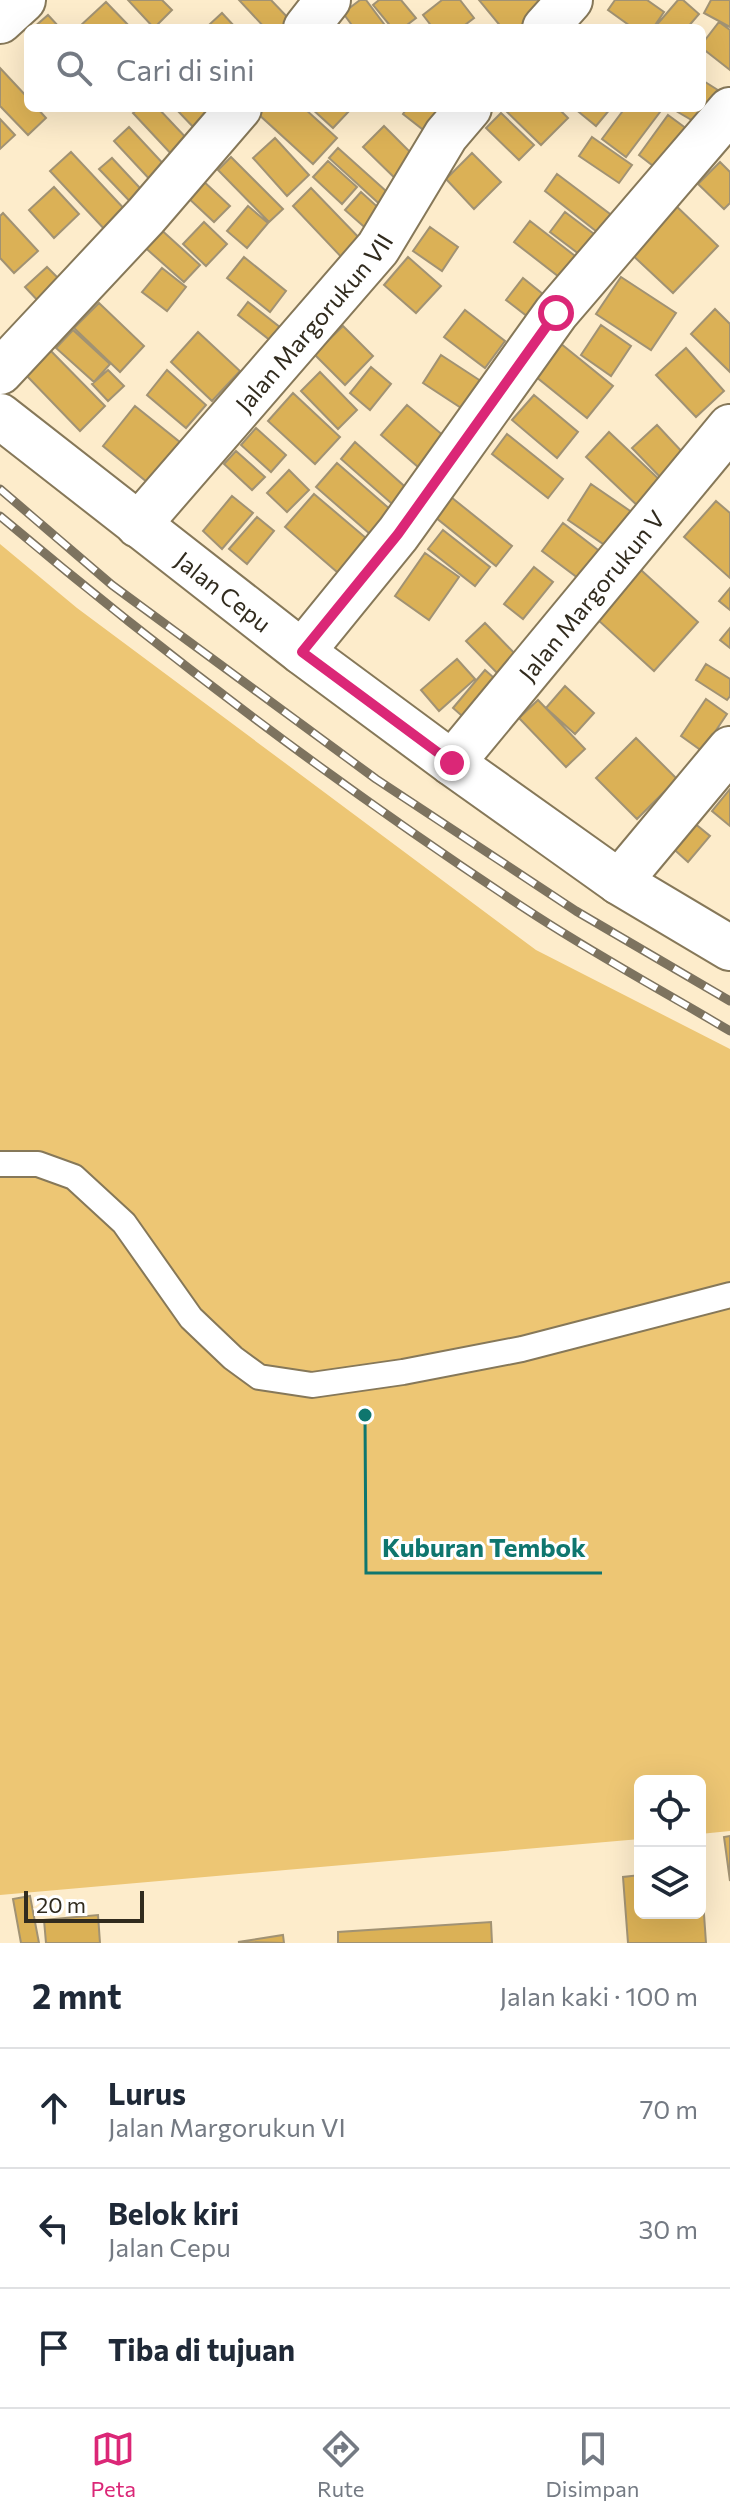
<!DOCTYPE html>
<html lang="id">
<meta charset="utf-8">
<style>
:root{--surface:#fff;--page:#f6f6f7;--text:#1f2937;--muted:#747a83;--line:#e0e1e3;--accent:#db2777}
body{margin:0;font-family:Commissioner,sans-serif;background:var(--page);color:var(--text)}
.controls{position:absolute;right:24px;bottom:24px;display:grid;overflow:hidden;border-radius:12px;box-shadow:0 8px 32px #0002}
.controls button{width:72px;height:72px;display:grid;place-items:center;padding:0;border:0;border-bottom:2px solid var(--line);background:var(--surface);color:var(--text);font:40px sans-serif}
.scale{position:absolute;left:24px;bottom:20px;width:120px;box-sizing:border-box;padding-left:8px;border:4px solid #312b1e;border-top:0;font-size:22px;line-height:28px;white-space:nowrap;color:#312b1e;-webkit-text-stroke:6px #fff;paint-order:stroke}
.stop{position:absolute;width:24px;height:24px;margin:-18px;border:6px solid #db2777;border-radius:50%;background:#fff}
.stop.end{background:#db2777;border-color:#fff;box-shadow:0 2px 8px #0008}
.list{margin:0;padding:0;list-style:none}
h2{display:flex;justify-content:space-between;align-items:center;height:104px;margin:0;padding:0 32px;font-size:34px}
h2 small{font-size:26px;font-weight:400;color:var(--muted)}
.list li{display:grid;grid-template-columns:52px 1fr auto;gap:24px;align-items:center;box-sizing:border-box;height:120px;padding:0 32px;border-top:2px solid var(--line)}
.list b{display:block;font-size:30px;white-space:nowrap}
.list p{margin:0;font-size:26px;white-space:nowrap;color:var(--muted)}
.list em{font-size:26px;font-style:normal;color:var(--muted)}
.icon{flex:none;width:44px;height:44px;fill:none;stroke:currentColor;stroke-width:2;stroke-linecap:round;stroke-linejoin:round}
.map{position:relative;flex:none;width:730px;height:1943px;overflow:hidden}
.search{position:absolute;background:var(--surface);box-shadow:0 8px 32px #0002;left:24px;right:24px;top:24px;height:88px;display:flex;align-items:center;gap:20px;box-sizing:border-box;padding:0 28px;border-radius:12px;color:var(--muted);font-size:30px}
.sheet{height:464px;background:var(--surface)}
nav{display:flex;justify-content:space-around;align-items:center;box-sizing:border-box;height:112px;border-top:2px solid var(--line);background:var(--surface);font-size:22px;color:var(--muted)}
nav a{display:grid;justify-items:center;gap:4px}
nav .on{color:var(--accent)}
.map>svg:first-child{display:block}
</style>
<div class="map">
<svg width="730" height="1943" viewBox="0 0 730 1943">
<rect width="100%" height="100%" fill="#fdeccb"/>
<path fill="#edc674" d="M0,544L77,608L536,950L730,1049V1831L700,1834V1781H640V1839L0,1895Z"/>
<path fill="#dbb156" stroke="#a19273" stroke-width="2" d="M128,0H162L172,10L154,28Z
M239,0H271L291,21L284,28H265Z
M360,0H366L387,28H354L343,13Z
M379,0H401L416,18L403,28H392L373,5Z
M442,0H460L474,18L461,28H433L423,15Z
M479,0H547L531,28H502Z
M615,0H647L664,12L653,28H633L608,10Z
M678,0H683L699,14L687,28H654Z
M711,0H730V27L704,13Z
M106,2L131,28L80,26Z
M222,13L236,28H214L210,24Z
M48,15L60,28H33Z
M719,22L730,30V70L702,48V44Z
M0,68L28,98V108H37L46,118L28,135L0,106Z
M702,80L721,92L700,125L671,108H702Z
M139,108H158L191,143L175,158L133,113Z
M175,108H221L197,131Z
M259,108H304L337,138L313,164L256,112Z
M311,108H349L350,110L333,128Z
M407,108H432L440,115L426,132L403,114Z
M503,108H558L568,118L541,145Z
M574,108H611L596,126Z
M625,108H654L660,112L626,157L602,139Z
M501,113L534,145L519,160L486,128Z
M668,115L691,132L661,172L639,155Z
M0,119L15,135L0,149Z
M384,126L423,165L403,186L363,147Z
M129,127L169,170L154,184L114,141Z
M592,137L632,165L619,183L579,156Z
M275,138L309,175L287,196L253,158Z
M338,148L395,199L385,209L329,158Z
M71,152L129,214L108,233L50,171Z
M472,153L501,182L474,209L446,179Z
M231,157L283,209L269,222L218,170Z
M112,158L153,202L141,213L99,169Z
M328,161L357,187L342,204L313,177Z
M720,162L730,172V203L724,209L698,184Z
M557,174L614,217L601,235L545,191Z
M200,178L230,206L214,222L185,195Z
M54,187L79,214L54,238L29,210Z
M311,188L366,245L347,263L293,206Z
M361,192L393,221L378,239L345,210Z
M673,203L718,246L673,293L627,250Z
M248,206L268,223L247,248L227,231Z
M565,212L594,234L579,254L550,232Z
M3,213L38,251L14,273L0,258V216Z
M530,221L579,259L563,280L514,242Z
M204,222L227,244L206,266L183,244Z
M157,226L200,265L184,282L141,244Z
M430,227L458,247L442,271L413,251Z
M244,257L286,291L270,312L227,278Z
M408,257L441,286L416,313L384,285Z
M47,267L63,283L41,304L25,287Z
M162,268L186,287L167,311L142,292Z
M621,277L676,313L651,350L596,314Z
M523,278L549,299L532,320L506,300Z
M248,302L281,328L271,341L238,315Z
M99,303L144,346L120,372L74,328Z
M715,309L730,324V372L691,334Z
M465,310L505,341L485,368L444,337Z
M601,325L631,346L611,376L581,355Z
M343,326L373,356L345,385L314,354Z
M73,330L110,364L94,382L56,348Z
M198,332L240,371L212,401L171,362Z
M560,343L613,386L587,418L535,376Z
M686,348L724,391L696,417L656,375Z
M50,350L105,406L80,431L25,374Z
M441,355L493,389L475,417L423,383Z
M371,367L391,384L370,410L350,393Z
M108,370L124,386L108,401L92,384Z
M167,370L206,405L186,428L147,395Z
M320,372L357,410L338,429L301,391Z
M293,393L340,437L315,464L268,421Z
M534,395L578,432L557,458L512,420Z
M407,405L451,442L425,473L381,435Z
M135,406L191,451L158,491L103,446Z
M657,425L685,455L661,478L632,448Z
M256,428L286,455L271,472L241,445Z
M609,432L663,483L640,508L586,457Z
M507,434L563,479L548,498L492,454Z
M355,442L412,493L399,510L341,459Z
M236,451L265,477L252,490L224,464Z
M337,463L391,510L370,534L316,487Z
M289,470L309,490L287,512L267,493Z
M591,484L636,515L612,550L568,520Z
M314,494L373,544L344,578L285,527Z
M232,496L253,513L222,549L203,531Z
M451,497L512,546L496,566L435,517Z
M716,501L730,513V578L684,537Z
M257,517L274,531L247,564L229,549Z
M563,523L611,560L590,587L542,551Z
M443,530L490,567L475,586L428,549Z
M425,553L459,577L429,620L395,596Z
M534,567L553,582L523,619L504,604Z
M641,570L698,622L654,671L597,619Z
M730,588V610L719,601Z
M485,623L521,660L502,678L466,641Z
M730,628V648L720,640Z
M457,659L475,679L439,711L421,690Z
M706,664L730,679V696L727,700L696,680Z
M485,670L502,685L469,722L453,708Z
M565,686L594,713L575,734L546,708Z
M706,699L727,714L702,751L681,736Z
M538,700L585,749L566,767L519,718Z
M636,738L677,779L637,819L596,778Z
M730,789V826L712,811Z
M688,818L710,836L688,862L667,843Z
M730,1836V1881L724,1837Z
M701,1871L706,1943H628L623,1877L640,1875V1913H700Z
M30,1896L39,1943H21L13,1899Z
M98,1915L100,1943H46L44,1920Z
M491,1922L492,1943H338V1932Z
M283,1935L284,1943L238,1942Z"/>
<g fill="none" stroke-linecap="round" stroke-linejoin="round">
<defs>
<path id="service" d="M0,1164H38L74,1177L124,1223L191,1318L233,1358L259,1377L312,1385L403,1372L522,1349L730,1295"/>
<g id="minor">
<path d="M0,21L23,0"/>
<path d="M306,28L328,0"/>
<path d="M545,28L570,0"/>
<path d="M0,372L146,216L239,108"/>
<path id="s1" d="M0,416L302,652L452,763L619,882L730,948"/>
<path id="s2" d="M138,525L378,248L446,135L469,108"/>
<path d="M302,652L398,534L556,313L730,110"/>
<path id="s3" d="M452,763L730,427"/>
<path d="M619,882L730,749"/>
</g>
</defs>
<use href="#service" stroke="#867859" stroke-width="28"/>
<use href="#minor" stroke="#867859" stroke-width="48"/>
<use href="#service" stroke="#fff" stroke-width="24"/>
<use href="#minor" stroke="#fff" stroke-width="44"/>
<defs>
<path id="rail" d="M0,489L112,585L376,779L576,911L730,1001
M0,516C171,660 351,795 538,917C600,957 666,993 730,1031"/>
</defs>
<use href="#rail" stroke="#7d735f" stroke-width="9"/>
<use href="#rail" stroke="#fff" stroke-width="6" stroke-dasharray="18" stroke-linecap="butt"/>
</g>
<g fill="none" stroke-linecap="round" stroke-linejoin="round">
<path stroke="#db2777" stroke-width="10" d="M452,763L302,652L398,534L556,313"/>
</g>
<g text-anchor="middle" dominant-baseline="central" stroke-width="6" stroke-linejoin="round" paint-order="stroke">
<g font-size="24" fill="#312b1e" stroke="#fff">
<text stroke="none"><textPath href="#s2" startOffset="268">Jalan Margorukun VII</textPath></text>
<text stroke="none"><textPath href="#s1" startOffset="284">Jalan Cepu</textPath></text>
<text stroke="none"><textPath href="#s3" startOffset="218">Jalan Margorukun V</textPath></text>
</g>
</g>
<path fill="none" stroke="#0f766e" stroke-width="3" d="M365 1415L366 1573H602"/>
<circle fill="#0f766e" stroke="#fff" stroke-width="3" cx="365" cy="1415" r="8"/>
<g font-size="26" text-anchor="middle" font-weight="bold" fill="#0f766e" stroke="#fff" stroke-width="6" stroke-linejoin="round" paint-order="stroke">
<text x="484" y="1557">Kuburan Tembok</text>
</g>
</svg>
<div class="controls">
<button><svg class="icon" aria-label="locate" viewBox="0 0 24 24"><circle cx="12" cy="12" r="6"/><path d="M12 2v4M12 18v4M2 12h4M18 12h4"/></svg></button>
<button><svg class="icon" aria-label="layers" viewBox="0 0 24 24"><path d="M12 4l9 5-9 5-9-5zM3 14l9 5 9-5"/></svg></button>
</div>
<div class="scale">20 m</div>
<div class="stop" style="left:556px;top:313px"></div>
<div class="stop end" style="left:452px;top:763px"></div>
<div class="search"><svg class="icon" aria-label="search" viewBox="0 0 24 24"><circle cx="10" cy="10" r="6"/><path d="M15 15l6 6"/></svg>Cari di sini</div>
</div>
<section class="sheet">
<h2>2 mnt<small>Jalan kaki · 100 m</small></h2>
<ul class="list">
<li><svg class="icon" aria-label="ahead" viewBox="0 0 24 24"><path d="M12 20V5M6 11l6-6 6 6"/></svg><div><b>Lurus</b><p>Jalan Margorukun VI</p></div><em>70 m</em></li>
<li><svg class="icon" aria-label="left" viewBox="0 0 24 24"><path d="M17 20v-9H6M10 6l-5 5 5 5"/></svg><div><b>Belok kiri</b><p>Jalan Cepu</p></div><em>30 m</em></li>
<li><svg class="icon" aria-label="arrive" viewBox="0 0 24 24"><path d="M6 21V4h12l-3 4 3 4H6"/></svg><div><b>Tiba di tujuan</b></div></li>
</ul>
</section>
<nav>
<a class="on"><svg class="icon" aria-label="map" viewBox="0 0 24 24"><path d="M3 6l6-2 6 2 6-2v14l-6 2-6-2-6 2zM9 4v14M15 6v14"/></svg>Peta</a>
<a><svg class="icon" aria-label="directions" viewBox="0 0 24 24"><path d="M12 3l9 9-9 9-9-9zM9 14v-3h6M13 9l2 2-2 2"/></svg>Rute</a>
<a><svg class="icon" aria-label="saved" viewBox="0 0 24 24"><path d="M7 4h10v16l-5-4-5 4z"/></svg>Disimpan</a>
</nav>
